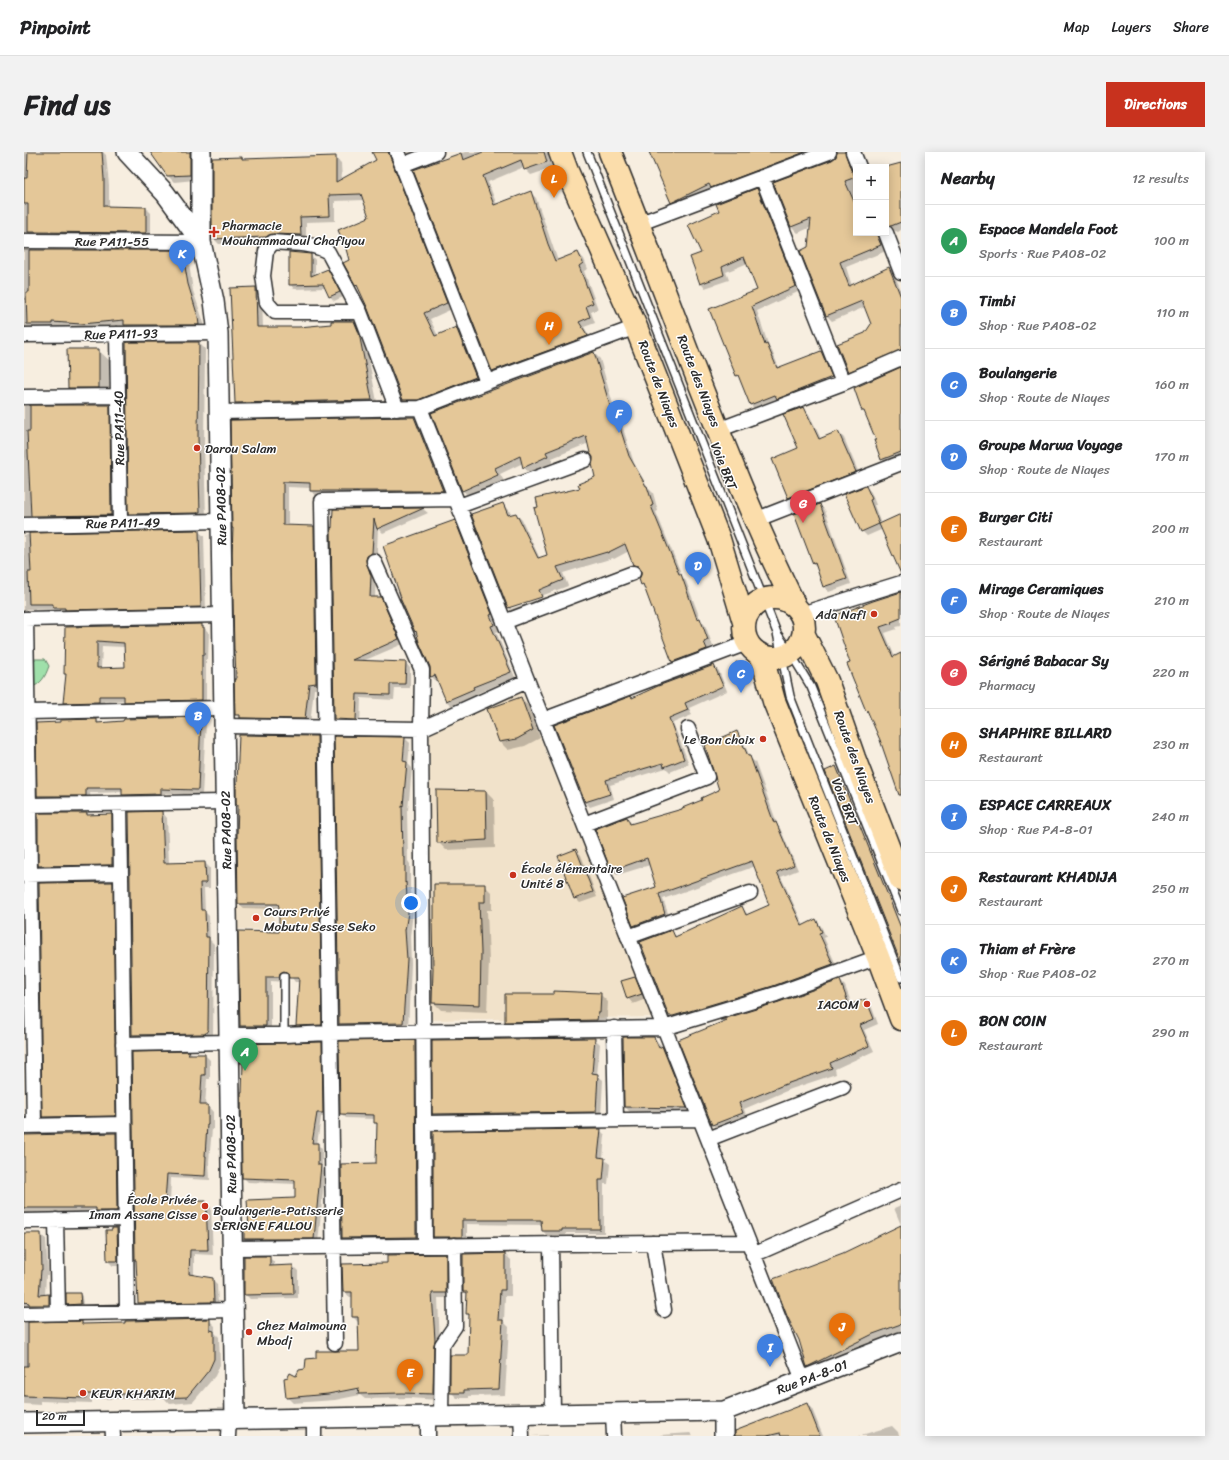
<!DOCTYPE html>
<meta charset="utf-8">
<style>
:root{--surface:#fff;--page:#f2f2f2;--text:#202124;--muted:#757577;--line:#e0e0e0;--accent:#c8321e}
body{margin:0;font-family:Sriracha,sans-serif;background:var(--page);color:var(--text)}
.controls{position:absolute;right:12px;top:12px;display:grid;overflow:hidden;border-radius:0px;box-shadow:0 2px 10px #0003}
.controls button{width:36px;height:36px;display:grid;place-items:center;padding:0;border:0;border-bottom:1px solid var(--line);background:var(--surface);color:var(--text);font:20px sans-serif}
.scale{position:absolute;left:12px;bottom:10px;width:49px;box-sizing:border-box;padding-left:4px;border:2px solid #2b2b2b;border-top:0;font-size:11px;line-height:14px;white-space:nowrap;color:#2b2b2b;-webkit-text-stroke:3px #fff;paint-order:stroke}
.you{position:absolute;left:387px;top:751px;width:14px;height:14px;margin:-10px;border:3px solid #fff;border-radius:50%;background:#1a73e8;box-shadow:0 0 0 6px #1a73e833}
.badge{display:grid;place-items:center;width:26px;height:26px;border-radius:50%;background:var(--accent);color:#fff;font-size:13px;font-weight:700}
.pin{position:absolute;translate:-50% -33px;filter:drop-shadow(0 1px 2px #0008)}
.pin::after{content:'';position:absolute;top:21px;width:14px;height:12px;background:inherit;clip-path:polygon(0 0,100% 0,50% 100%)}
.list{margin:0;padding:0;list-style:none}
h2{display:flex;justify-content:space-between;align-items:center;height:52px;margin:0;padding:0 16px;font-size:17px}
h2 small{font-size:13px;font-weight:400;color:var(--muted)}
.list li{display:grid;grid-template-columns:26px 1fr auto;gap:12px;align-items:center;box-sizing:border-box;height:72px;padding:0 16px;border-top:1px solid var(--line)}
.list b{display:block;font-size:15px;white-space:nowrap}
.list p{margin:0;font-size:13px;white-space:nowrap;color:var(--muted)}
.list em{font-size:13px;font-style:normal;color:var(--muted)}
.map{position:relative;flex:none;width:877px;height:1284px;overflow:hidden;border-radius:0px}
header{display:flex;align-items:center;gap:24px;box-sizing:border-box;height:56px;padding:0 20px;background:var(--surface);border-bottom:1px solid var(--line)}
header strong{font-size:19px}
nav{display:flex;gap:22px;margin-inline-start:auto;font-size:14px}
.intro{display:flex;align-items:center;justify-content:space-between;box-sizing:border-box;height:96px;padding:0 24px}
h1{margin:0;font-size:28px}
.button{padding:10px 18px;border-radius:0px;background:var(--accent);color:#fff;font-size:14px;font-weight:700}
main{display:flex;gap:24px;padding:0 24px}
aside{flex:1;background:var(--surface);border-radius:0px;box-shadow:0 2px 10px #0003}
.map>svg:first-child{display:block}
</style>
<header>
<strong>Pinpoint</strong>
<nav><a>Map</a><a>Layers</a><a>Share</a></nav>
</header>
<div class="intro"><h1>Find us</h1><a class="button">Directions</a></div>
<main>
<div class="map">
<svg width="877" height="1284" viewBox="0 0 877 1284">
<rect width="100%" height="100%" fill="#f7eee0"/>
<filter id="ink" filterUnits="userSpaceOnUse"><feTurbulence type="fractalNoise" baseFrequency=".025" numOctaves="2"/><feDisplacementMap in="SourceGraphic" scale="8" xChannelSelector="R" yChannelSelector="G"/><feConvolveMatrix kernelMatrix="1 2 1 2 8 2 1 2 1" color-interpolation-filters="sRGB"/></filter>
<g filter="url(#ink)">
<path fill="#f1e2ca" d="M497,538L629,865L406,868V580Z
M214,754L250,755V778L213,777Z"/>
<path fill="#9fe0aa" stroke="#65866a" d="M7,507H21L25,514C21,525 18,531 7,536Z"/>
<path fill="#0003" fill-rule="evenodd" d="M0,0H79L82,3L85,33V55L122,56L127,61V86L0,89Z
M130,0H174L171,28L150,30L144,24Z
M356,0H373L428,157L406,167L414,184L432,176L438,182L457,231L385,253L379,247L345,156L336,137L332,133L326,109L346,66L340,48L311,49V69L282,70V89L195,92L189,86L218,6L220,8L311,5L317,11L318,29L354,9Z
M383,0H409L390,7Z
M441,0H523L528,16L507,23L501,17L500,15L464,30L473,53L506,40L512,46L534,109L554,101L560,107L564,117L560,119L574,157L567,160L571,171L560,175L569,190L475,224L469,219L390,18Z
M627,0H801L653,56L648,50Z
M814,0H823L832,23V81H862V19L877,12V78L874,80L869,78L864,79L862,99L822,115L828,134L865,116L870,122L877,138V205L830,225L825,219L841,181L848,172L841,155L808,169L802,163L785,96L787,75L774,81L768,75L750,31L809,9L813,6Z
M733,37L738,42L776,139L733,159L745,195L748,199L755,216L797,200L802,205L812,230L732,258L727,253L717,227L713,223L686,158L734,139L724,111L702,120L705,128L681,136L676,131L678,102L696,60Z
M0,98L158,99L164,105L169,139L180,171V178L106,179L102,174L63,177L33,175V177L0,178Z
M287,103L291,108V123L303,118L308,123L319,145L310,149L306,144L302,136L270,137L266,132Z
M231,136L238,143L239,176H275L330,170L337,177L341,188L354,255L218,257L212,251Z
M175,191L181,197L180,292L182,366L112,368L105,362Z
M74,198L85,208V246H55L45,236Z
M570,201L576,207L593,266L597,270L610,311L625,337L629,341L634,359L632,360L659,426L662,429L677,469L681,473L689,494L685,496L688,503L655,516L649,510L621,436L618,432V419L610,412L605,399L590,407L589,406L539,421L544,434L487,455V457L521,445L523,451L491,462L485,456L448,363L479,352L485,358L487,363L492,362L498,368L516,407L525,403L557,337L572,325L570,305L565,291L528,306L529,310L506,321L500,316L499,311L476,322L480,329L445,344L439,339Z
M877,216V308L864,313L858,307L853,288L842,262L839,259Z
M0,254H85L91,259L92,368L0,372Z
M779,256L785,262L797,287L814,280L820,286L837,326L771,351L765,345L775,297Z
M390,266L396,272L424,344L293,345L287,339V336L264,335V374L289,375L295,381L298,537H290L286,572L218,568L212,562L213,528L207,269Z
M842,335L847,340L852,353H850L857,372L877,364V415L859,377L843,384L838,379Z
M796,353L801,358L827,432L805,440L800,435L794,417L789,412L771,362Z
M399,357L404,361L359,381L354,376L351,446H356L361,451L379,492L339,509L382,511L386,516V536H371L370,548L337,546L336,572H316L311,567L310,358Z
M431,369L436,375L473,468H471L475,479L472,480L491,525L454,541L455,543L428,554L422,549L414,530H413L408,525L407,515L394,482L391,479Z
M174,379L180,384L182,460L36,461L32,458L3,457V459H0V383Z
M877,441V474L872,475L873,477L861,481L871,505L877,502V631L846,561L843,558L827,512Z
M178,473L185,481L184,507H182V553L106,554L101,548L80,549L79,555H45L40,550L42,523L41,522L42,476ZM78,494L101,495L102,516L77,517Z
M690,514L695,519L703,539L665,556L668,563L649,571L665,612L646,620L642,616L586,633L590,647L566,655L561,650L531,574L607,545L609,547Z
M497,546L505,554L516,586L501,594L484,598L476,590Z
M177,566L182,571L178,643L141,641L142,647L104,648L99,643V640L66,641L67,648L19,649L14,644L73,568L76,572Z
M712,580L717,585L727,607L731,610L754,674L756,676L774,718L757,725L780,774L792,769L797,774L802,785L800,786L814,817L651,868L646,863L647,779L652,784L718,755L724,763L747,753L732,714L639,747L646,767L615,778L610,774L633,736L626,713L593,723L588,718L603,666L608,672L659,657L680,649L696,638Z
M293,585L298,590L302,877L278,878L273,874L276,830H271L266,823L261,826L260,830L247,829V879H222L217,874L215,780L256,781V757L220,756L215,752V654L213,652Z
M311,585L381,586L386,591L384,612L388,616L384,658H383L384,709L386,712V735L387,737L389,761L386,784L387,812L384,876L321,877L316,872Z
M812,615L814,617L877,774V810Z
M462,640L470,648L471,696L422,698L414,690Z
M138,660L143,666L145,712L181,711L186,716V736H180L181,760L185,764L186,788L190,792L189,884L114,888L109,883Z
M62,662L64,664L87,663L94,670L95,719L22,721L15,714Z
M552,698L557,703L573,745L556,751L551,746Z
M88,731L94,736L97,969L25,970L19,965Z
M460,733L468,741V758H463L465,809L463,860L417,858L409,850L410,817Z
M611,826L616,831L622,847L609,852L604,846Z
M816,829L821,834L828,853L842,848L847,853L854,872L840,878L850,899L811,917L812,922L767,937L720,957L723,966L694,978L688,972L700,870L698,868L755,851Z
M576,842L584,850L583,869H581V876L490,877L482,869Z
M630,886L646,903L670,964L609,963L601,955Z
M571,887L576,892L573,923L579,928L577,965L415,967L409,962V889Z
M390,889L395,894L397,1090L324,1091L319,1086L353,1012L354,973L351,971V967L322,966L317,961Z
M297,891L302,895L303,965H297L293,992L298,997V1016L301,1019L294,1091L225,1092L221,1087L226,1077L272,1047V1032L224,1030L219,1025L220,913L217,911V892Z
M166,900L169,903H181L186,908V927H183L181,954H184L189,960V977H188L185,1009L186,1028L147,1026L146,1051L182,1050L187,1055L189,1103L170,1102V1123L188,1127L193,1132L194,1155L120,1156L115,1151L113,1109L112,1108L109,901Z
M576,978L581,983L579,1007L586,1012L584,1032H580V1081H542V1083L523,1084L519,1079L518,1073L443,1072V1089L415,1090L410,1085Z
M92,982L97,987L98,1064L0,1061V984Z
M877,1053V1073L870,1056Z
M877,1074V1182L791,1222L784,1214L819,1102Z
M93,1077L98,1082V1114H89L84,1109Z
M0,1082H16L22,1087L24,1123H22L21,1143H25L30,1149L31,1158L0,1162Z
M481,1102L487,1108V1144H481L480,1170L485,1175L481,1243L445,1244V1246H433L427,1240L445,1204L446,1165L443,1161L444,1143L440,1140Z
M421,1103L427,1109V1146H414L416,1195L414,1248L385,1246L341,1247L336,1243L311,1248L269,1251L263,1245L272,1225L336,1200L335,1171L329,1165V1145H326L320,1140L364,1112Z
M245,1105L250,1110V1115L269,1114L274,1119V1146L226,1147L221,1142Z
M56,1142L58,1144L59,1154L46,1155L43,1152Z
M185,1168L191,1174V1181L195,1185L196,1213L191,1224L169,1250L146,1252L141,1247H68V1251L16,1249V1253L0,1252V1171L58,1170L60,1173Z
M783,1252L788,1257L799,1284H724Z
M868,1274L874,1280L875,1284H834Z
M666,1281L669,1284H636L637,1283Z
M524,1283V1284H507Z"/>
<path fill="#e4c798" stroke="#2b2b2b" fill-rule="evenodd" d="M4,0H78L80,27V54L122,55V81L4,80V52H0V26H3Z
M126,0H166V23L143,24Z
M348,0H364L365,2L423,151L400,161L411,184L432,175L452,225L394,248H379L344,157L333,133L332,134L319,111L325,108L322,97L314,78L345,65L337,42L305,43L306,64L276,65L277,83L250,82L242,85L188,87V6L218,5V7L312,4V30L352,8Z
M459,0H520L523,10L500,18L497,8L459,24L470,53L507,39L524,92L531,109L554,100L559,111L555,114L569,151L562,154L566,165L555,170L564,184L468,219L389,18L437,1L439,8Z
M625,0H781L687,36L685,32L647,51Z
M813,0H821L827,18L832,25L821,29L832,54V81H852L857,93L816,110L825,134L865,115L877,145V198L824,220L813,192L841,181L847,172L838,149L802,164L776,99L784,95L787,67L767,75L749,30L808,8L812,5Z
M877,11V70L867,74L862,73V15Z
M733,36L772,134L728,154L741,193L743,192L753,216L797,199L808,225L753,247L751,243L726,253L714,223L712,224L685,157L733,138L720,105L698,115L700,123L676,132L666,105L677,101L664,73L695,59L692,52Z
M5,98H158L164,132L174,165L175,173H100V168L57,172L28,170V172H3L2,140H5Z
M265,100L287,102V124L304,117L316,140L305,145L299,132L265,133Z
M232,135L233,175H275L307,172V169H330L335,181L348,248L211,251L206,136Z
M102,190H175L174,285L176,360H174V361L104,362Z
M43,197H75V236H44Z
M570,200L589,264L592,263L605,304L622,334H623L629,353L627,354L655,422H657L673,467L676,466L684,488L680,490L683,497L648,510L619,432L617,433L615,427L617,423V418L614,414L609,413L601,392L583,401V400L533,415L539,428L515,438L518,445L484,456L447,362L479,351L484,363L492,361L514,406L523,403L510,356L514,355L512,346L556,336L554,332L571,325L568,312L569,305L566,301L562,284L522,300L524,304L499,316L496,304L471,316L474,323L438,339L407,261Z
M877,215V300L857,308L850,288H852L840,259H838L830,236Z
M6,253H86L87,363L7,364L3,279H6Z
M780,255L795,287L814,279L832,320L764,346L748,307L774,296L759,262Z
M390,265L419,339H286V331L259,330V373L290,374L292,531L285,532L281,567L216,566V563H211L210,527H212L211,499H210L208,402L209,376H208L206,268Z
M842,334L848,347L846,348L855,372L877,362V422L855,372L837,380L820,342Z
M796,352L823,427L799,435L791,411L789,412L770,362Z
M400,356L353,377L350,367L348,401L343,404L342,408L347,424L346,445H357L375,487L328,508L382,510L381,532H366V543L333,542L332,568L310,567L307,375L308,376L309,357Z
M431,368L468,462L466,463L470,473L467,474L487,520L449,535L450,537L422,549L411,523L407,525L406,524V515L395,490L392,479L391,480L376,446H377L359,394Z
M175,378L177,455L41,458V456H29V452H5L4,420H7L5,381Z
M877,440V466L867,470L868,471L856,475L869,505L877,501V643H875L856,588L843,558L842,559L823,512L826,511L810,464L849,449Z
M178,472V475H180V503H178V548L100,550V544H75V550L39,551L42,522H40L41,475ZM73,489L100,491L101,515L73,516Z
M690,513L699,534L661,551L664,558L645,566L660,607L640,615L639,611L582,628L586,642L561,650L530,573L607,544L608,546L634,534Z
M497,545L509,578L493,587L475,590L463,557Z
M177,565L174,638L137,637V642L98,643V636H62V644H13L12,571L36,570V568L73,567V571L99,569L100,567Z
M713,579L724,604H726L750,671L752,670L770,713L753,720L778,774L792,767L798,780L795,781L809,812L749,834L649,864H645L616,790L648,778L651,785L718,754L722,763L745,753L728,709L635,742L641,762L609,774L598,746L632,735L623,706L587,719L571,677L603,665L606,672L658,657V656L678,648L677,646L695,638L681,593Z
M215,583L293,584L298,873L272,874L275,826H265L264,821L260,819L256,821L255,825H242V874H216L214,779L255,780V755L254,752H214L213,684L214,653H212V632H213Z
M310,584L381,585L379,609L383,610L379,654L378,653L379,705H381V731L382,730L384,761L381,778L383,807L379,871L315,872Z
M812,614L877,776V811L801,619Z
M412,638L462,639L463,688L413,691Z
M138,659L140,711L181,710L182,731H176L177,758H181L182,785H185L184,878L181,882L108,883L105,660Z
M14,661H63V663L88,662V713L14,714Z
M552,697L569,740L550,747L534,704Z
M89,730L92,964L18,965L15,731Z
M410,732H461V750H455L457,800L456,853L408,851L409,817L408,767H410Z
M611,825L618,842L603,847L597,829Z
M816,828L825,853L842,847L850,867L836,873L845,894L806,911L808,916L762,932L715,951L719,961L688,973L654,888L703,868H696L755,850Z
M530,839L577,841L576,861H574L573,868L481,870V842H530Z
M599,885H630L635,896L638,894L663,956L600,955Z
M571,886L568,921L574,922L572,960L408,962V888Z
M391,888L392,1085L318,1086L317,1012L352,1011L353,971H350V963L316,962L315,889Z
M298,890L299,961H293L288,991H294V1013H297L290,1087H220V1076H225L223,1048L271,1046V1028L218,1026L217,941H218L219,911H216V892Z
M166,899L164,902H181V923H178L176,953H184V972H183L181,1004H182L181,1024L143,1022L141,1050L182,1049L184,1098H166L165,1122L189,1126L190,1150L114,1151L112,1108H111L108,900Z
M577,977L574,1005L581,1006L579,1028H575L576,1077H538V1079H518L517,1068H438V1085H409V979Z
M92,981L93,1059H72V1056H0V983Z
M877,1073V1172L849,1182L783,1215L775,1188L763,1164L749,1127L819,1101Z
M88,1076H93L94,1109H83L82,1078H88Z
M0,1081H17L18,1118H17L15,1143L25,1142V1153H5V1151L0,1150Z
M481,1101V1138H476L474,1168H479L475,1237L440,1238V1241H426V1203H444L445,1162H442L443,1140H439V1102Z
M422,1102V1141H408L411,1188L410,1193L409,1242L378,1241L334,1242L335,1236L304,1242L262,1246L260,1226L264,1225L266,1221L272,1224L275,1218L281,1217L282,1207L292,1206V1199H335L334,1165H328V1140H319L318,1112L363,1111V1103Z
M220,1104H246V1114L269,1113L270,1142L220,1143Z
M42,1141H56L57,1152L42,1153Z
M186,1167V1178L190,1179V1207L185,1218L163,1245L139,1246V1242H62V1246L0,1244V1214H4V1170L58,1169V1172L101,1171V1169H104Z
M783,1251L796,1284H757L756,1281L743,1284H711V1279Z"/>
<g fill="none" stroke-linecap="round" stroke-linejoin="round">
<defs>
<path id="lane" d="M563,0L753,481L766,544L877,826
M755,484L767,502L787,535L877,759
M260,824V883"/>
<path id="street" d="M373,0L463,230
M829,0L835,15
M378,13L412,0
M738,25L819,231
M614,72L805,0
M862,81L877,120
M0,89L177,90
M336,160H251L243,151L239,124L242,99L249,90C266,92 289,90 304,100L336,160L373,257
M93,182L96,371
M0,183L194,181
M0,245L94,244
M396,256L779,1228
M195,260L396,256L463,230L612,175
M694,278L819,231L877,206
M435,354L561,308
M731,368L877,311
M0,373L197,369
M350,409L398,518L397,577L401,1094
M777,462L877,431
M0,467L199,463
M2,467L10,973
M480,470L609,421
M4,560L200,556
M519,568L723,491
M200,574L397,577L503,529
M96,652L103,1160
M5,653L201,650
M560,672L683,625L664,577
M0,723L97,721
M604,785L726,741
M590,876L592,968
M205,883H260L306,881L640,876L752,842L854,805
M99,892L205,890
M401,971L676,967
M0,974L100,972
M684,987L819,935
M32,1068L34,1161
M0,1069L102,1067
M629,1091L640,1158
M527,1092L529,1262
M208,1096L724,1090
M729,1103L877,1038
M0,1162L209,1158
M311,1191L298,349L432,347
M589,1261L590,1284
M497,1262L498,1284
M404,1264V1284
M417,1264L418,1193L431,1174L430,1093
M290,1266V1284
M88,1269L89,1284
M204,1284L205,1267"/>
<path id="secondary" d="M103,0L141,41L177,90
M177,0V90L190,149L194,181L211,1267
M700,1259V1284
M0,1271L700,1259L877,1190"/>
<path id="primary" d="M536,0L543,19L612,175L695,387L720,470
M586,0C614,70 641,141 668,212C700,294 732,375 771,454
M720 476a30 30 0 1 1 60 0a30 30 0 1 1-60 0Z
M780,483L803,529L830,606L877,728
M738,505L750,549L854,805L877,867"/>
</defs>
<use href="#lane" stroke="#2b2b2b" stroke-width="10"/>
<use href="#street" stroke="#2b2b2b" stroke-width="17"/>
<use href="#secondary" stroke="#2b2b2b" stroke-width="22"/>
<use href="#primary" stroke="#2b2b2b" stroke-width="25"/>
<path stroke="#2b2b2b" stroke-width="2.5" stroke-dasharray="1 3" stroke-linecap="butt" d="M712,510L722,521"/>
<use href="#lane" stroke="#fff" stroke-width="7"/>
<use href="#street" stroke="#fff" stroke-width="14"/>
<use href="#secondary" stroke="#fff" stroke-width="19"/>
<use href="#primary" stroke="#fbddab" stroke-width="22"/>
</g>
</g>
<g fill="#c8321e" stroke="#fff" stroke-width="1.5">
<path d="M188 74h4v4h4v4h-4v4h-4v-4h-4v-4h4z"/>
<circle cx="173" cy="296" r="4"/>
<circle cx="850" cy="462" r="4"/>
<circle cx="739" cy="587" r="4"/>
<circle cx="489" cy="723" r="4"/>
<circle cx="232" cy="766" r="4"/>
<circle cx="843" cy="852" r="4"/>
<circle cx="181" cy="1054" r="4"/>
<circle cx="181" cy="1065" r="4"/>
<circle cx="225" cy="1180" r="4"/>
<circle cx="59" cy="1241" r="4"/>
</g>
<g text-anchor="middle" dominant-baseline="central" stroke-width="3" stroke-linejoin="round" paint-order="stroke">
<g font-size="13" fill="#2b2b2b" stroke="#fff" text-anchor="start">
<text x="198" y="73">Pharmacie<tspan x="198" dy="15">Mouhammadoul Chafiyou</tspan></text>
<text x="181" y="296">Darou Salam</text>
<text x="842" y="462" text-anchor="end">Ada Nafi</text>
<text x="731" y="587" text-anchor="end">Le Bon choix</text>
<text x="497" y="716">École élémentaire<tspan x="497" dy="15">Unité 8</tspan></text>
<text x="240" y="759">Cours Privé<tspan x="240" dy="15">Mobutu Sesse Seko</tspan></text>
<text x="835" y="852" text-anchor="end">IACOM</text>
<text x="173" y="1047" text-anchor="end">École Privée<tspan x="173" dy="15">Imam Assane Cisse</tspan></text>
<text x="189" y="1058">Boulangerie-Patisserie<tspan x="189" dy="15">SERIGNE FALLOU</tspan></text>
<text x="233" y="1173">Chez Maimouna<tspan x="233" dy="15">Mbodj</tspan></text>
<text x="67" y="1241">KEUR KHARIM</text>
</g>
<g font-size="13" fill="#2b2b2b" stroke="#fff">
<text x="88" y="89">Rue PA11-55</text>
<text transform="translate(97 182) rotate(-1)">Rue PA11-93</text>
<text transform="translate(675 229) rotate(69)">Route des Niayes</text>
<text transform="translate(635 232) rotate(69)">Route de Niayes</text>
<text transform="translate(95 276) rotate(-91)">Rue PA11-40</text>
<text transform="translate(700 314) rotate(68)">Voie BRT</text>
<text transform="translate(197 354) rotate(-91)">Rue PA08-02</text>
<text transform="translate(99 371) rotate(-1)">Rue PA11-49</text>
<text transform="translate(831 605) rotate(70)">Route des Niayes</text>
<text transform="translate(821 650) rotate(68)">Voie BRT</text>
<text transform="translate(202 678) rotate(-91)">Rue PA08-02</text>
<text transform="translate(806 687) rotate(68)">Route de Niayes</text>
<text transform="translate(207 1002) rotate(-91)">Rue PA08-02</text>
<text transform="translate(788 1225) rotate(-21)">Rue PA-8-01</text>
</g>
</g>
</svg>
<div class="controls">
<button>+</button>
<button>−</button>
</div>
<div class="scale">20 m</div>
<div class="you"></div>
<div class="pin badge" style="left:221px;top:919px;background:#2e9e5b">A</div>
<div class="pin badge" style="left:174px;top:583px;background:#3f7fe0">B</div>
<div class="pin badge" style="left:717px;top:541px;background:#3f7fe0">C</div>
<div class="pin badge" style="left:674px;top:433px;background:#3f7fe0">D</div>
<div class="pin badge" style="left:386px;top:1240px;background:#e8710a">E</div>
<div class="pin badge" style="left:595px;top:281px;background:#3f7fe0">F</div>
<div class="pin badge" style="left:779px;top:371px;background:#e0444e">G</div>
<div class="pin badge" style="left:525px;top:193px;background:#e8710a">H</div>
<div class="pin badge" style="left:746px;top:1215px;background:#3f7fe0">I</div>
<div class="pin badge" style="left:818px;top:1194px;background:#e8710a">J</div>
<div class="pin badge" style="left:158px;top:121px;background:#3f7fe0">K</div>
<div class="pin badge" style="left:530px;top:46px;background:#e8710a">L</div>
</div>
<aside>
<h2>Nearby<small>12 results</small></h2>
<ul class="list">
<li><span class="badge" style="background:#2e9e5b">A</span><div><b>Espace Mandela Foot</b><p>Sports · Rue PA08-02</p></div><em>100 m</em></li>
<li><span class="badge" style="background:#3f7fe0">B</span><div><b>Timbi</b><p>Shop · Rue PA08-02</p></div><em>110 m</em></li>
<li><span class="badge" style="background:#3f7fe0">C</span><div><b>Boulangerie</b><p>Shop · Route de Niayes</p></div><em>160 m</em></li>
<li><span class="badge" style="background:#3f7fe0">D</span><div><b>Groupe Marwa Voyage</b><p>Shop · Route de Niayes</p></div><em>170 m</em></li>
<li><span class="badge" style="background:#e8710a">E</span><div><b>Burger Citi</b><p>Restaurant</p></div><em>200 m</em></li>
<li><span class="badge" style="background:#3f7fe0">F</span><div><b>Mirage Ceramiques</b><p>Shop · Route de Niayes</p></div><em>210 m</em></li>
<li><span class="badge" style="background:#e0444e">G</span><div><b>Sérigné Babacar Sy</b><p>Pharmacy</p></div><em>220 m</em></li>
<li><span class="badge" style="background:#e8710a">H</span><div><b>SHAPHIRE BILLARD</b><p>Restaurant</p></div><em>230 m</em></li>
<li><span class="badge" style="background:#3f7fe0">I</span><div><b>ESPACE CARREAUX</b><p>Shop · Rue PA-8-01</p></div><em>240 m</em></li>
<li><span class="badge" style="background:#e8710a">J</span><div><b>Restaurant KHADIJA</b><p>Restaurant</p></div><em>250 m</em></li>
<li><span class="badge" style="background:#3f7fe0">K</span><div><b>Thiam et Frère</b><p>Shop · Rue PA08-02</p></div><em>270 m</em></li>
<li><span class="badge" style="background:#e8710a">L</span><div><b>BON COIN</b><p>Restaurant</p></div><em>290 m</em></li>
</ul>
</aside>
</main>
